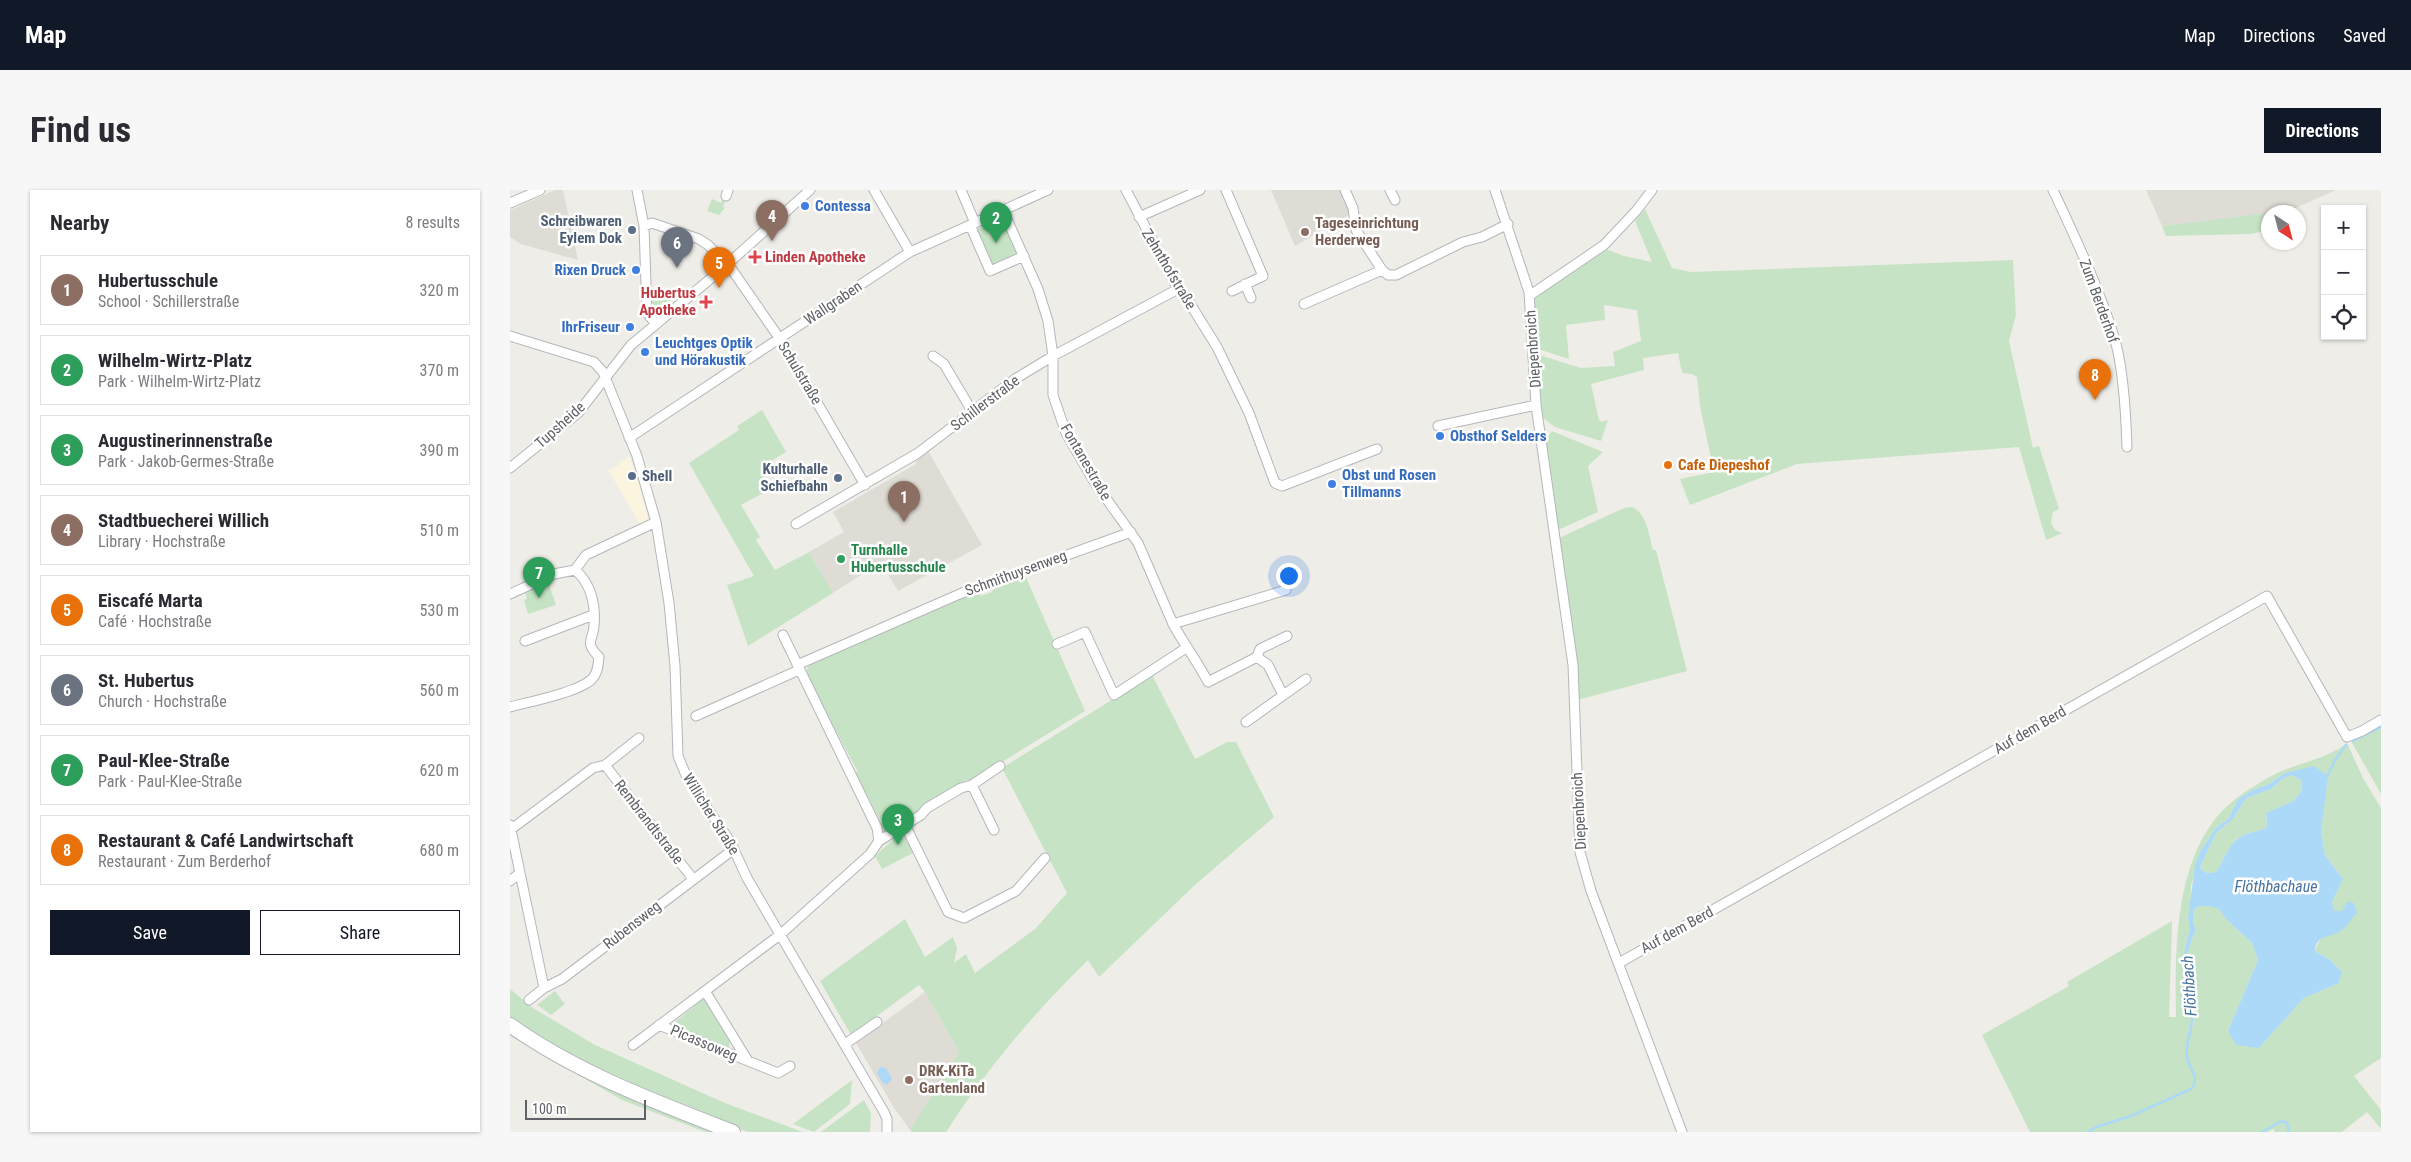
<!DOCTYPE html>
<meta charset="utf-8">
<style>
:root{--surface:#fff;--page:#f7f7f7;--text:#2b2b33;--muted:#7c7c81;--line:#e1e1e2;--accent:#111827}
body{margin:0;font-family:"Roboto Condensed",sans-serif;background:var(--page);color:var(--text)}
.controls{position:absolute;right:15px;top:15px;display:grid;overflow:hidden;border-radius:0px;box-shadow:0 1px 4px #0004}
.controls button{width:45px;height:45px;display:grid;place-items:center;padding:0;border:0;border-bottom:1px solid var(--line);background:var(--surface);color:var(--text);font:25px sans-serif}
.compass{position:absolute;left:1751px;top:15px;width:45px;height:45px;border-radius:50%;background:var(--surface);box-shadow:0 1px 4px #0004;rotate:144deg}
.scale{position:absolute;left:15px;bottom:12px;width:121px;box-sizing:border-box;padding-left:5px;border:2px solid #5e6165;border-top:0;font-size:14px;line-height:18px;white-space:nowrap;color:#5e6165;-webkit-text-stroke:4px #fff;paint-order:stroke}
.you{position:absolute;left:778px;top:385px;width:18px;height:18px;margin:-12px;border:4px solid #fff;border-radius:50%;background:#1a73e8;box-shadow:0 0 0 8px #1a73e833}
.badge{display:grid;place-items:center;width:32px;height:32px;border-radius:50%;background:var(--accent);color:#fff;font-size:16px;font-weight:700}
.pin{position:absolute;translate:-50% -41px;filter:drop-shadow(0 1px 2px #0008)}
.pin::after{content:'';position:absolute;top:26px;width:18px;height:15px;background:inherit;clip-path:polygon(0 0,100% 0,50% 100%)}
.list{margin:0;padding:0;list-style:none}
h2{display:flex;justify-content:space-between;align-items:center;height:65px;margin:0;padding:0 20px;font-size:21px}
h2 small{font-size:16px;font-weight:400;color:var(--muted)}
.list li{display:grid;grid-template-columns:32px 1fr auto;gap:15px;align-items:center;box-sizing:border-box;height:70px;margin:0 10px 10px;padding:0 10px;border:1px solid var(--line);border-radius:0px}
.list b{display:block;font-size:19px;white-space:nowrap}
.list p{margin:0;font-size:16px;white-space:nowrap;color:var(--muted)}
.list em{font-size:16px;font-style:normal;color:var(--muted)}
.actions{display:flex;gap:10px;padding:15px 20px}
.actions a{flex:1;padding:11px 0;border:1px solid var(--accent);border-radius:0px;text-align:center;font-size:18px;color:var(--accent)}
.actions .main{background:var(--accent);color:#fff}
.icon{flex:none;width:28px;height:28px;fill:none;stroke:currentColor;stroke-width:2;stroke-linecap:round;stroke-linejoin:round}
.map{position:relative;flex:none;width:1871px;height:942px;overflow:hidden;border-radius:0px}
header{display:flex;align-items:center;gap:30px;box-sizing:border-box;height:70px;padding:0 25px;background:var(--accent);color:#fff}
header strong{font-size:24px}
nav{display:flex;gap:28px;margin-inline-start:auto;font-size:18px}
.intro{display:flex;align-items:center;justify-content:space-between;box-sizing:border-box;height:120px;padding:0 30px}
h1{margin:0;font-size:35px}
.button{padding:12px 22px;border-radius:0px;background:var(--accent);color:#fff;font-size:18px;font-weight:700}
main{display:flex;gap:30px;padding:0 30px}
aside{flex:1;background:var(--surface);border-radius:0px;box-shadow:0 1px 4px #0004}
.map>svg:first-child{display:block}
</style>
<header>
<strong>Map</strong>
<nav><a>Map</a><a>Directions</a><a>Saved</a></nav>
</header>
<div class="intro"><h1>Find us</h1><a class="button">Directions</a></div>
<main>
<aside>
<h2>Nearby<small>8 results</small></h2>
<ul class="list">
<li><span class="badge" style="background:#8d6e63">1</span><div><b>Hubertusschule</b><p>School · Schillerstraße</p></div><em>320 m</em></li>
<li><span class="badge" style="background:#2e9e5b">2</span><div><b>Wilhelm-Wirtz-Platz</b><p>Park · Wilhelm-Wirtz-Platz</p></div><em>370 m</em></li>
<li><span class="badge" style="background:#2e9e5b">3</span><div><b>Augustinerinnenstraße</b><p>Park · Jakob-Germes-Straße</p></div><em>390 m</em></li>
<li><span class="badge" style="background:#8d6e63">4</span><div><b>Stadtbuecherei Willich</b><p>Library · Hochstraße</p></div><em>510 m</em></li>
<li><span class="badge" style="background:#e8710a">5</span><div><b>Eiscafé Marta</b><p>Café · Hochstraße</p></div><em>530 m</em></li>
<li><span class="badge" style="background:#6b7280">6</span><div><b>St. Hubertus</b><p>Church · Hochstraße</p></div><em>560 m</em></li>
<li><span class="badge" style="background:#2e9e5b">7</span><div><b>Paul-Klee-Straße</b><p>Park · Paul-Klee-Straße</p></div><em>620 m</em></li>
<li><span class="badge" style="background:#e8710a">8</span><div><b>Restaurant &amp; Café Landwirtschaft</b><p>Restaurant · Zum Berderhof</p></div><em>680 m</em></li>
</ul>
<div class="actions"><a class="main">Save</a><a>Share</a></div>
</aside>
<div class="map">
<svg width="1871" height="942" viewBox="0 0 1871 942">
<rect width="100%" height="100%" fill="#efede7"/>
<path fill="#fbf4df" d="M119,267L128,289L138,329L135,334L131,336L98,280L109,275V272Z"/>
<path fill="#dfdcd5" d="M45,0H53L68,70L11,54L0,47V20Z
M761,0H833L840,17L839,25L785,56Z
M1636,0H1826L1779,21L1652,36Z
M418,261L472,355L388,401L371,372L323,403L299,362L334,342L323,322L406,274L407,269Z
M415,802L449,862L400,940L384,918L346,853Z"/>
<path fill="#c6e4c5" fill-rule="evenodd" d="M213,6L217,7L213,16L215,18L209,25L197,21L202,9L211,13Z
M1135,19L1162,78L1181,82L1503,70L1506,125L1499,151L1523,258L1529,256L1549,319L1543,322L1541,333L1545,340L1552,343L1536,350L1509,257L1287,274L1180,315L1170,289L1204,282L1190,216L1187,187L1182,184L1172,183L1168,163L1133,168L1134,180L1081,194L1089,230L1091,232L1098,230L1091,251L1045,237L1032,227L1029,221L1026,164L1071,178L1105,176L1103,162L1131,151L1127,120L1094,115L1095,130L1056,135L1059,169L1025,158L1024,109L1096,59L1114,66L1142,72L1125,31Z
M1758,23V40L1741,44L1656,46L1652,36Z
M491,28L508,65L482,77L465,40Z
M141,98L153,102L162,110L146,120L142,114Z
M252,220L276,262L251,277L262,298L231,315L250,347L246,350L265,380L299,362L323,403L238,456L217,395L244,386L179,273L229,240L227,236Z
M1042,241L1093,262L1078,276L1088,322L1048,340L1034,248L1038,247Z
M1122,317C1137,323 1139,346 1143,360H1146L1177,481L1067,510L1065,474L1049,348L1114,318Z
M514,383L575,521L461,591L456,590L410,618L412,622L373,646L372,634L346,584L347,580L295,484L299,474L469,399L471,406L482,402L485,395Z
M38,391L46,415L18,424L14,410L17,409L15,402Z
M642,485L685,569L717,552H726L764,627L686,694L589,787L578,770C524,823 477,878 436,942H402L400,940L449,862L415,802L409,795L344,843H340L310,791L395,729L415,767L443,747L447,758L444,773L456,764L465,783L525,739L557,703L492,578Z
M1871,533V604L1840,549Z
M1837,553L1853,588L1871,618V868L1844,886L1871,920V939L1857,922L1832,942H1765L1763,939L1758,942H1520L1472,845L1559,796L1557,792L1662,731L1659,827H1666C1665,762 1664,672 1712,621C1724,608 1742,597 1758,588C1783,573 1814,571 1837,553ZM1789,580L1817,585L1811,642L1815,665L1833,689L1822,712L1824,721H1832L1830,742L1811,747L1805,761L1820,770L1831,781L1829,793L1794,808L1749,858L1718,841L1748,770L1742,753L1716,729L1709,719L1699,716H1689L1683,720V732L1686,741L1682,748L1679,760H1675L1680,738L1681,695L1691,660L1706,638L1719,628L1728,609L1743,600L1759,594L1775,583Z
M1782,585L1791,590L1792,600L1783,611L1756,623L1757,635L1755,639C1721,645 1723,653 1707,681C1700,684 1694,684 1690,677L1706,643L1723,629L1736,608L1761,599L1772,589Z
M387,646L395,648L403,663L372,679L365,666Z
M0,799L23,818L85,855L215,913L293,942H238L166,915L79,876L0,829Z
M45,801L55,814L41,825L27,815Z
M192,810H197L220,848L219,857L211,858L161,835Z
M0,841L209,942H195L112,910L0,846Z
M342,890L340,914L304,942L283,934Z
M354,910L361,923L360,942H311Z"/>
<path fill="#add9f8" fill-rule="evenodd" d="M1804,576L1818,586L1811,642L1815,665L1833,689L1822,712L1824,721H1832L1837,712L1844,713L1847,723C1842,728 1837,737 1831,741C1819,749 1807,743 1805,761L1820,770L1832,782L1829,793L1794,808L1749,858L1726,855L1718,841L1748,770L1742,753L1716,729L1709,719L1699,716H1689L1683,720V732L1686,741L1682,748L1679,760H1675L1680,738L1678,728L1685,675L1691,660L1706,638L1719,628L1728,609L1743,600L1759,594L1775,583ZM1782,585L1791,590L1792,600L1783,611L1756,623L1757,635L1755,639C1720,646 1723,653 1707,681C1700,684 1694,684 1690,677L1706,643L1723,629L1736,608L1761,599L1772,589Z
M370,877L376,878L382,889L377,895L373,893L367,883Z"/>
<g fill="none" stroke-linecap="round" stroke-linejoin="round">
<path stroke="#add9f8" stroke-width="2.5" d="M1843,551L1871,537
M1817,587L1825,570L1836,555
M1578,942L1586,937L1621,926L1681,899C1691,888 1679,879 1677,867C1675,853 1683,839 1682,825C1682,804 1673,779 1676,759
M1752,942L1772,931L1777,933L1779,942"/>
<defs>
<path id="minor" d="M127,0L134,36L137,123L145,133
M364,0L400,62
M451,0L465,33
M616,0L668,99L674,104L707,157L739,223L765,293L772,296L867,259
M716,0L753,86L722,101
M835,0L843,18L846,40L872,80
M880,0L885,10
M985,0L1019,102L1026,215L1063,475L1070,662L1081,701L1172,942
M1543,0C1566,49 1589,98 1605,150C1613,178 1616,226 1617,257
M216,6L218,0
M0,13L30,0
M493,20L528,99L538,131L543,166V205L556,243L585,293L628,353L663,434L776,400
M629,27L690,0
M460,35L480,81L514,66
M134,36L142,33L189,49L198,55L218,74L270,149L355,295
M735,94L741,108
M1019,106L1094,55L1126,21L1142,0
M794,114L872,80L878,85H886L953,52L972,47L998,34
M0,146L84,172L93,182L127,266L146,332L159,413L165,476L168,566L178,590L220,651L237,688L374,922L377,929V942
M423,166L434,174L462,221
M928,236L1026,215
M119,248L400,62L538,0
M0,278L68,223L121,155L211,80L300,0
M286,334L408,263L505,189L543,166L668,99
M65,380L76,365L146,332
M0,404L44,384L65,380C81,393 86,415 84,436C83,451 74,452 89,467C88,475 88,483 82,489C69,502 19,512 0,517
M663,434C674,454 687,471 698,492L747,467L758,475L773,505
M15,451L83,425
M547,454L575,442L604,505L676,458
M747,467L750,459L777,446
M287,475L452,403L621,342
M186,526L289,480
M736,532L796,489
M95,575L129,548
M462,595L484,640
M0,635L34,798
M395,635L438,722L454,728L506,701L535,668
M0,640L83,578L95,575L183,689
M369,651L411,625L417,618L451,598L462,595L490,576
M0,691L10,683
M1109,773L1757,406L1837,547L1852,541L1871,530
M195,801L238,871
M19,810L34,798L52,789L224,659
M149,835L268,883L280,876
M335,854L367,832
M123,855L271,744L360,664L369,651L367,638L273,445"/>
<path id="secondary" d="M0,835C67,883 146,912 223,942"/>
</defs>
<use href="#minor" stroke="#b4b6ba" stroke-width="11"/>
<use href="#secondary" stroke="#b3b6ba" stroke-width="16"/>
<use href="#minor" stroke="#fff" stroke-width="9"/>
<use href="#secondary" stroke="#fff" stroke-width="14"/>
</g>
<g fill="#3f7fe0" stroke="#fff" stroke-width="2">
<circle cx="295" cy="16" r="5"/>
<circle cx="126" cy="80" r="5"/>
<circle cx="120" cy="137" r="5"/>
<circle cx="135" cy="162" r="5"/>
<circle cx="930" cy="246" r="5"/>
<circle cx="822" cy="294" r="5"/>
</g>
<g fill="#5c6f8a" stroke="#fff" stroke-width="2">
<circle cx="122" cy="40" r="5"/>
<circle cx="122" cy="286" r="5"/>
<circle cx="328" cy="288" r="5"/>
</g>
<g fill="#8d6e63" stroke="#fff" stroke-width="2">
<circle cx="795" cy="42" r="5"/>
<circle cx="399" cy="890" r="5"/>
</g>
<g fill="#e0444e" stroke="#fff" stroke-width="2">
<path d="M242.5 59.5h5v5h5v5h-5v5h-5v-5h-5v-5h5z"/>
<path d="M193.5 104.5h5v5h5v5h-5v5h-5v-5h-5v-5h5z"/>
</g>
<circle fill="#e8710a" stroke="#fff" stroke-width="2" cx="1158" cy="275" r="5"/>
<circle fill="#2e9e5b" stroke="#fff" stroke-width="2" cx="331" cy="369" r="5"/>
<g text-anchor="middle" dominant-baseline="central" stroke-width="5" stroke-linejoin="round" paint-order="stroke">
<g font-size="15" font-weight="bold" fill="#366cbe" stroke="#fff" text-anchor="start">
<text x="305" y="16">Contessa</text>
<text x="116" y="80" text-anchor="end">Rixen Druck</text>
<text x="110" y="137" text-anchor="end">IhrFriseur</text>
<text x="145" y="153">Leuchtges Optik<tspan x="145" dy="17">und Hörakustik</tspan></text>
<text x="940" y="246">Obsthof Selders</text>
<text x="832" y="285">Obst und Rosen<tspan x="832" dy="17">Tillmanns</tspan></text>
</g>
<g font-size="15" font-weight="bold" fill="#4e5e75" stroke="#fff" text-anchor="end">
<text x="112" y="31">Schreibwaren<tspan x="112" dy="17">Eylem Dok</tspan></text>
<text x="318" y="279">Kulturhalle<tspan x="318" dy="17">Schiefbahn</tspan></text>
<text x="132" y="286" text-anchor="start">Shell</text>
</g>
<g font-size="15" font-weight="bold" fill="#785e54" stroke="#fff" text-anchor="start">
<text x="805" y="33">Tageseinrichtung<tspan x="805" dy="17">Herderweg</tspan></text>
<text x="409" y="881">DRK-KiTa<tspan x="409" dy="17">Gartenland</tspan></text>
</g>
<g font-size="15" font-weight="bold" fill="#be3a42" stroke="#fff" text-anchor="start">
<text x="255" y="67">Linden Apotheke</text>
<text x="186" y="103" text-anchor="end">Hubertus<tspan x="186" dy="17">Apotheke</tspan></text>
</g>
<g font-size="15" fill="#5e6165" stroke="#fff">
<text transform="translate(659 79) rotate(59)">Zehnthofstraße</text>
<text transform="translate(1589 111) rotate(70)">Zum Berderhof</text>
<text transform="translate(323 113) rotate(-34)">Wallgraben</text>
<text transform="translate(1023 159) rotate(-94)">Diepenbroich</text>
<text transform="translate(290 183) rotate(59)">Schulstraße</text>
<text transform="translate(475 213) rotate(-37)">Schillerstraße</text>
<text transform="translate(50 235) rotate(-42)">Tupsheide</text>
<text transform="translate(576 272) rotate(60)">Fontanestraße</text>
<text transform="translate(506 383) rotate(-20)">Schmithuysenweg</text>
<text transform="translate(1520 540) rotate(-30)">Auf dem Berd</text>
<text transform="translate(1069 621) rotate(-93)">Diepenbroich</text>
<text transform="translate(201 624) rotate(58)">Willicher Straße</text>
<text transform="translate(139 632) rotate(52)">Rembrandtstraße</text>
<text transform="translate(122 735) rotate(-38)">Rubensweg</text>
<text transform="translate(1167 740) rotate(-29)">Auf dem Berd</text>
<text transform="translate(194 853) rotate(23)">Picassoweg</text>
</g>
<g font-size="15" font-weight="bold" fill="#c56008" stroke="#fff" text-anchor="start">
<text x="1168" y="275">Cafe Diepeshof</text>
</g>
<g font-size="15" font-weight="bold" fill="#27864d" stroke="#fff" text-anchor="start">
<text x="341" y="360">Turnhalle<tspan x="341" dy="17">Hubertusschule</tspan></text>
</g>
<g font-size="16" font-style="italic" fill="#4775a2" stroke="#fff">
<text x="1766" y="696">Flöthbachaue</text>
<text transform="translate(1679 796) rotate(-94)">Flöthbach</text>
</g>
</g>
</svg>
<div class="controls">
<button>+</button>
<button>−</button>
<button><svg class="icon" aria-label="locate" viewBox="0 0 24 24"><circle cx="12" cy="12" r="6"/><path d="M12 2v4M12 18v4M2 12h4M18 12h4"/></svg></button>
</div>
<svg class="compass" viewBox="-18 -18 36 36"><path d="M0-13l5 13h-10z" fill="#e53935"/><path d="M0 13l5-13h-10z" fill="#7c7c81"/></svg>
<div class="scale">100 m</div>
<div class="you"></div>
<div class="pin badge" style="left:394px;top:332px;background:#8d6e63">1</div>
<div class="pin badge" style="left:486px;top:53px;background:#2e9e5b">2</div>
<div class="pin badge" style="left:388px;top:655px;background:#2e9e5b">3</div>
<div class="pin badge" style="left:262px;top:51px;background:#8d6e63">4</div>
<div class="pin badge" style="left:209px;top:98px;background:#e8710a">5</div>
<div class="pin badge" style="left:167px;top:78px;background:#6b7280">6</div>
<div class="pin badge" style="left:29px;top:408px;background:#2e9e5b">7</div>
<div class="pin badge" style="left:1585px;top:210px;background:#e8710a">8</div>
</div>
</main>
